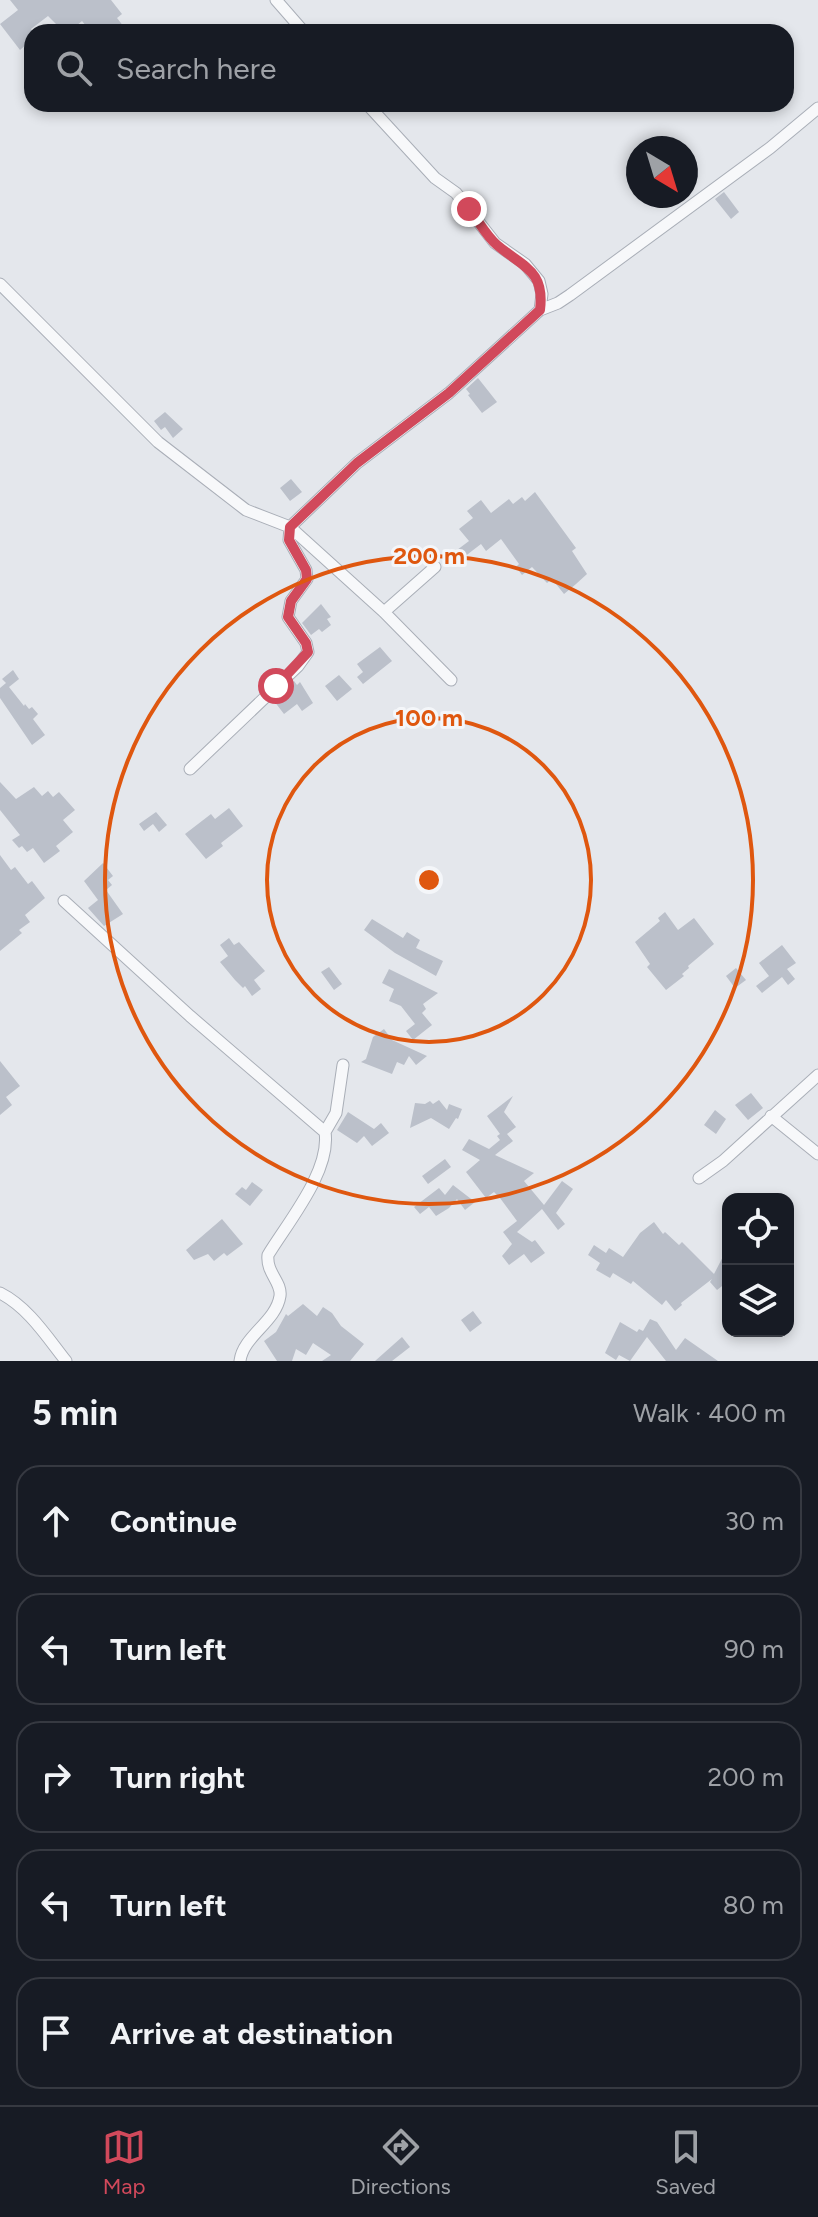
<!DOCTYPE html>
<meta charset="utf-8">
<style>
:root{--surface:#171b24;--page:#242831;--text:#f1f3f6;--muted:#9ea1a6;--line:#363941;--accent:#d1495b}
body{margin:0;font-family:Figtree,sans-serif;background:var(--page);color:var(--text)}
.controls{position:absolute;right:24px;bottom:24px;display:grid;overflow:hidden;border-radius:16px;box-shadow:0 4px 12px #0003}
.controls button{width:72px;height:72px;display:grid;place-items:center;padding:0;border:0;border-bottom:2px solid var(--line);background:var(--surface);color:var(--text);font:40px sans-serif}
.compass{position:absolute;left:626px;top:136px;width:72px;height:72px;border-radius:50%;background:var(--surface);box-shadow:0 4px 12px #0003;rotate:142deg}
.stop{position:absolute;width:24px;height:24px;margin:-18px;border:6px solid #d1495b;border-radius:50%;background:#fff}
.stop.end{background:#d1495b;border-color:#fff;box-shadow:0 2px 8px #0008}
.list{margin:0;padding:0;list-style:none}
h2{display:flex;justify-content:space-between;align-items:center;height:104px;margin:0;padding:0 32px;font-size:34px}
h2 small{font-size:26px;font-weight:400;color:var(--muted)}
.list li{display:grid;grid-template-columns:52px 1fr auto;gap:24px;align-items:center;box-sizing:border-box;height:112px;margin:0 16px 16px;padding:0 16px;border:2px solid var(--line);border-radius:24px}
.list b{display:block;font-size:30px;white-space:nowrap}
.list em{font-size:26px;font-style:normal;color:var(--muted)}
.icon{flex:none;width:44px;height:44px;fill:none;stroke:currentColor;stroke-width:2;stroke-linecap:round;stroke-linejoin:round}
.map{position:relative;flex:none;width:818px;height:1361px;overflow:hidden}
.search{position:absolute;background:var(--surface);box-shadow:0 4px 12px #0003;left:24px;right:24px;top:24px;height:88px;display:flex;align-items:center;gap:20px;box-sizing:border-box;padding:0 28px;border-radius:24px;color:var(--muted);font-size:30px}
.sheet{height:744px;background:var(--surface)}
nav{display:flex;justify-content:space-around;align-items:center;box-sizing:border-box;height:112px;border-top:2px solid var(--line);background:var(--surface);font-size:22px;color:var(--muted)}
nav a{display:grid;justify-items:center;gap:4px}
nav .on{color:var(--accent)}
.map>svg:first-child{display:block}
</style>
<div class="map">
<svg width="818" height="1361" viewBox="0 0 818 1361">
<rect width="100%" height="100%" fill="#e4e7ec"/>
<path fill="#bbc0ca" d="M10,0H111L122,14L117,18L128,32H91L82,21L69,32H64L48,16L31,29L33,32L27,39L29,42L20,50L0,24L18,10Z
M724,192L739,212L731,219L715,199Z
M478,378L497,402L482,413L468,395L470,394L466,389Z
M165,412L183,429L173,438L165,427L161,430L154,421Z
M291,479L302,492L290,501L280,488Z
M535,492L576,548L572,551L587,574L576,584L564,594L552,579L547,583L532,567L522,575L516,567L519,564L501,539L486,551L481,544L455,564L449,556L469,541L459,529L473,518L467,511L481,500L491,513L509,499L513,504L522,497L525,501Z
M321,604L331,617L327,619L331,625L322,632L319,629L311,635L302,623Z
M380,647L392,661L363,684L357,677L363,672L357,664Z
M13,670L19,679L9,687L24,706L25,704L29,709L32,707L38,714L33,719L45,735L32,745L0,698V688L6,683L2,679Z
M339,675L352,689L337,701L325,686Z
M294,681L297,685L300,682L313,703L302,711L297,704L284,714L274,701Z
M0,782L16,799L34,787L42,796L48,791L53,797L59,792L75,810L63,820L73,832L56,846L60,851L44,863L33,848L27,852L22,846L19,848L12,840L20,835L0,810Z
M229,808L243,826L221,843L223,846L206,859L185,834L211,814L215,819Z
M156,812L167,825L159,832L153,824L144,831L139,824Z
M0,855L11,870L15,867L28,884L32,881L45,898L25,915L30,922L19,930L22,933L0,951Z
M103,863L113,876L108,880L112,885L106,890L123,914L104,926L88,908L98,900L84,881Z
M665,912L678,930L694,918L714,944L688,966L689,968L682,974L684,976L666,990L647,967L650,964L635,942L660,921L658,918Z
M372,919L403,938L407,932L420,940L416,948L443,961L436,976L395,953L364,930Z
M229,938L234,945L239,942L265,971L254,980L261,989L252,996L245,986L243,988L235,980L220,962L228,956L220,945Z
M782,945L796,963L787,969L795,979L788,985L782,977L762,993L756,986L769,976L759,963Z
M329,967L342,984L334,990L321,972Z
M736,968L746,980L735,988L726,976Z
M389,969L438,993L423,1004L426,1009L422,1013L432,1025L413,1040L406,1031L415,1024L401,1006L389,1001L394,989L382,983Z
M384,1029L392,1040L427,1056L416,1065L409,1056L404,1065L397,1062L392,1074L361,1062L366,1059L373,1037Z
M0,1061L20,1086L6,1097L12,1105L0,1115Z
M751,1093L763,1108L748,1120L735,1105Z
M513,1096L504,1112L516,1127L507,1134L513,1141L495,1155L534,1173L524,1181L544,1205L562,1181L573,1189L556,1213L565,1224L558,1230L542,1209L517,1232L532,1242L535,1240L545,1253L531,1263L524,1254L509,1265L502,1256L512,1244L503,1232L517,1221L500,1198L494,1192L486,1198L466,1172L480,1160L462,1150L469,1139L489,1149L500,1140L497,1136L500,1134L487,1116Z
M439,1100L447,1110L449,1104L462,1109L458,1119L456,1118L449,1129L431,1118L410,1128L415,1103L425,1104L430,1101L433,1104Z
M715,1110L726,1119L716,1134L704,1125Z
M348,1112L374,1129L381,1123L389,1133L372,1146L364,1136L357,1143L337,1130Z
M445,1159L451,1167L428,1184L422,1176Z
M252,1182L263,1190L250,1206L235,1194L242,1187L246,1190Z
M453,1185L475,1202L465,1210L457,1199L449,1208L436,1216L429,1207L420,1214L414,1207L439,1188L445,1195Z
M222,1219L243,1244L227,1256L224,1253L214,1261L208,1254L194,1260L186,1250Z
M654,1222L663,1234L665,1232L679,1245L682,1242L714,1274L728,1247V1268L723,1278L726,1283L717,1290L710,1282L712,1279L681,1303L682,1305L675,1311L666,1300L662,1305L633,1281L631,1284L613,1273L610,1278L596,1270L600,1263L588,1255L594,1245L606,1253L609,1248L623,1257L640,1233Z
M303,1304L317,1316L323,1307L332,1313L341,1326L364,1344L350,1361H322L331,1355L313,1343L306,1355L296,1349L292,1361H277L264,1341L276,1332L286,1314L288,1316Z
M473,1311L482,1323L470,1332L461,1320Z
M650,1319L657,1322L676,1350L685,1338L718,1361H666L647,1337L630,1361L619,1355L616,1360L605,1353L620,1322L637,1332L639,1329L643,1331Z
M402,1337L410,1347L392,1361H375Z"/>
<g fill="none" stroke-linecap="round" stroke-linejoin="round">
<defs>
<path id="street" d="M276,0L304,32
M367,104L435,178L456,193L495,243L525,264L539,281L542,294L540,310
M0,284L158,442L246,510L290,527L384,612L451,680
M384,612L435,567
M190,769L298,666L308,652L306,643L288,617L291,601L307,579L306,570L289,540L290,527L357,463L449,393L540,310L558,303L570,295L770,148L818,108
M64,901L190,1016L325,1132C331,1171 288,1222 268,1255C266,1273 282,1282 280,1296C276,1322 243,1336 240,1361
M771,1116L818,1154
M325,1132L336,1113L343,1065
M699,1178L723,1161L818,1075
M0,1293C28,1307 47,1337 66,1361"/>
</defs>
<use href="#street" stroke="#a9aeb7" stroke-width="13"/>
<use href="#street" stroke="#f7f8fa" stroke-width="11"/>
</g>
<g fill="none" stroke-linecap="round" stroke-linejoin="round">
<path stroke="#d1495b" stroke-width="10" d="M276,686L308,652L306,643L288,617L291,601L307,579L306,570L289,540L290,527L357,463L449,393L540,310C545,270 523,267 497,245C486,236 478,220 469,209"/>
</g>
<g fill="none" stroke="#df570f" stroke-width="4">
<circle cx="429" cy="880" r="162"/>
<circle cx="429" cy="880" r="324"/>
</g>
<circle cx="429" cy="880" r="12" fill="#df570f" stroke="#f4f6f9" stroke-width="4"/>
<g font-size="24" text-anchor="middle" font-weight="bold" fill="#df570f" stroke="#f4f6f9" stroke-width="6" stroke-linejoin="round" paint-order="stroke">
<text x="429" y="564">200 m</text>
<text x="429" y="726">100 m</text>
</g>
</svg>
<div class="controls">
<button><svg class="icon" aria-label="locate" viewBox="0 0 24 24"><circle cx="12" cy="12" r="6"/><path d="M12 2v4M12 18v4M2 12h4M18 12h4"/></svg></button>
<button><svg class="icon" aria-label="layers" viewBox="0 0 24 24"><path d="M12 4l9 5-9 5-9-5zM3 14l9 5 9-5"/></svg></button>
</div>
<svg class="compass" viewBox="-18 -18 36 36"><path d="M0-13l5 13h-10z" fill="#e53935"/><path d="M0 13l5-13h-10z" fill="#9ea1a6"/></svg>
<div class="stop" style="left:276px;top:686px"></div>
<div class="stop end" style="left:469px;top:209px"></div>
<div class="search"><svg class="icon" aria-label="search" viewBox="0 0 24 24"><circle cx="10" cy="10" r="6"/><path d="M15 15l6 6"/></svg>Search here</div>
</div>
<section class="sheet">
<h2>5 min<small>Walk · 400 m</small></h2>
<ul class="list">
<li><svg class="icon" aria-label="ahead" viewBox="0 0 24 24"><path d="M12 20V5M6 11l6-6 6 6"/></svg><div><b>Continue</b></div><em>30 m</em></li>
<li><svg class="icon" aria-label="left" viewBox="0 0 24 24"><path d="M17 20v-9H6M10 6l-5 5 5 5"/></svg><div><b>Turn left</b></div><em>90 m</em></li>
<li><svg class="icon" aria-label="right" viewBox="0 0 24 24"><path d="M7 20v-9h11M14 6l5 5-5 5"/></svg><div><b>Turn right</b></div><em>200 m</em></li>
<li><svg class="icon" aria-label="left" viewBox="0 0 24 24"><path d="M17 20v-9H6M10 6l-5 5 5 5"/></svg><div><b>Turn left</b></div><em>80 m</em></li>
<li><svg class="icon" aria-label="arrive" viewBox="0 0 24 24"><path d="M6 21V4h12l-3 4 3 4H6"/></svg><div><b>Arrive at destination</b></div></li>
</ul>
</section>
<nav>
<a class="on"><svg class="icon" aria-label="map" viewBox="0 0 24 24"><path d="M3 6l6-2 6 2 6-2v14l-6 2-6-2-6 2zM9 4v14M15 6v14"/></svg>Map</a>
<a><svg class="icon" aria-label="directions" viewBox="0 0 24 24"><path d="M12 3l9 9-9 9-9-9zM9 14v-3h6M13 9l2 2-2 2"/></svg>Directions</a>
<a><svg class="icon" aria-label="saved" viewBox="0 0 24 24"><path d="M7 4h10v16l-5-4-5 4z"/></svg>Saved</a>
</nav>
